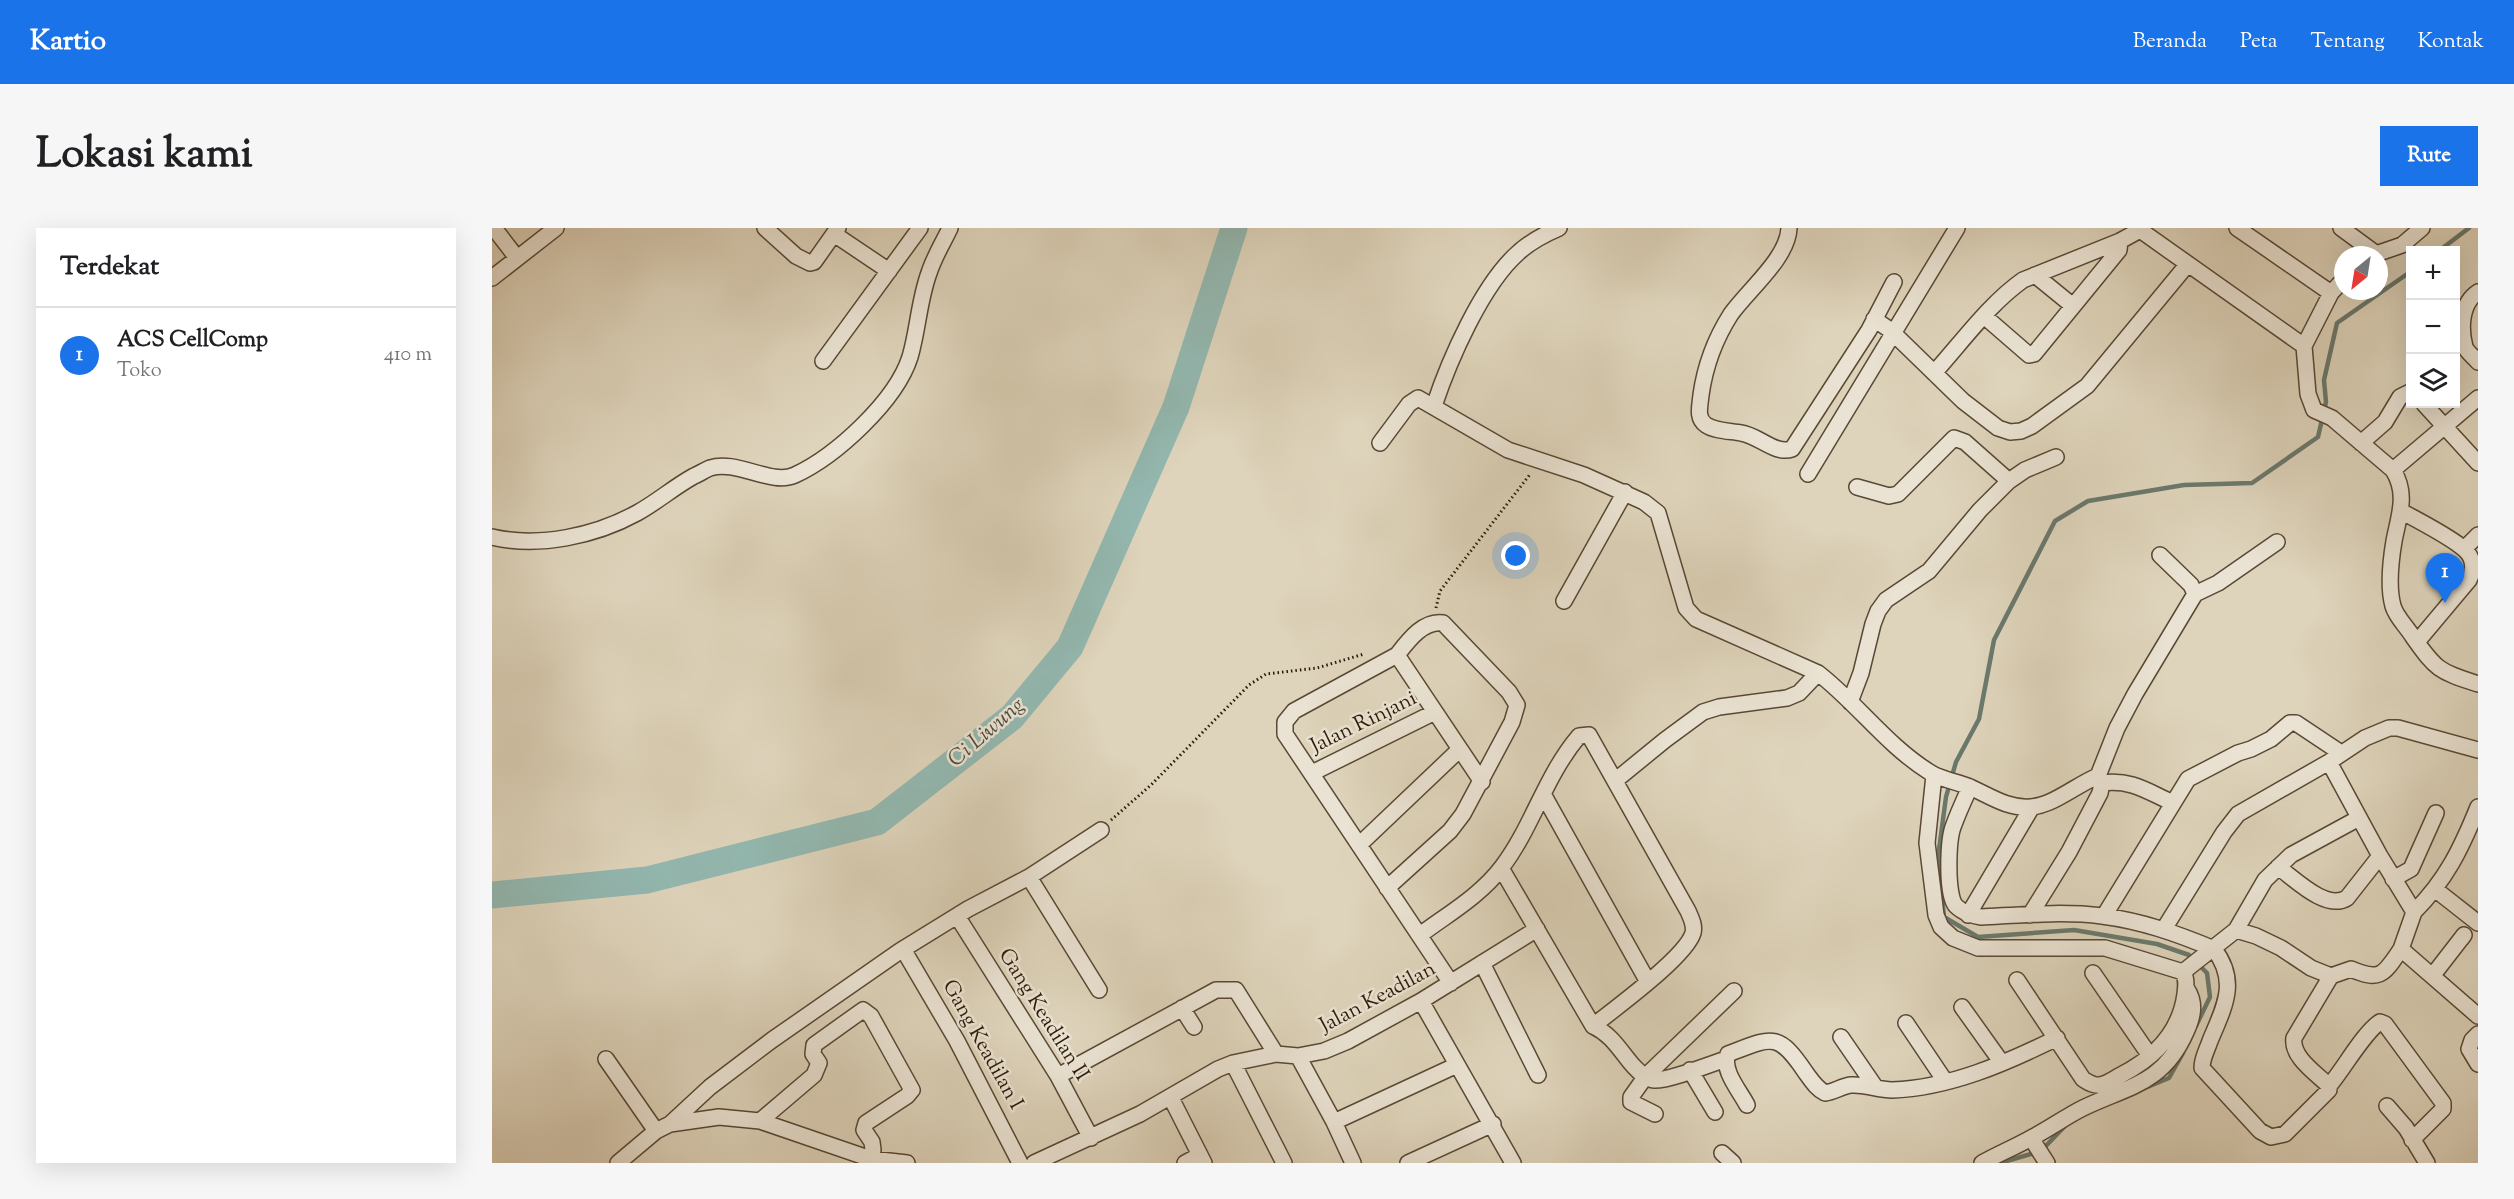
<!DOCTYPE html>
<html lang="id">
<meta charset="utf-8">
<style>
:root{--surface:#fff;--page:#f6f6f6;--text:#202124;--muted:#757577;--line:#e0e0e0;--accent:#1a73e8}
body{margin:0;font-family:"Sorts Mill Goudy",serif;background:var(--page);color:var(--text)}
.controls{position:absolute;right:18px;top:18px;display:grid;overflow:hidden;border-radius:0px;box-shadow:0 6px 24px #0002}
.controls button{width:54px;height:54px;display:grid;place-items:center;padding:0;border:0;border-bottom:2px solid var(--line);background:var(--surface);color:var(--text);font:30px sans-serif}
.compass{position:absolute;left:1842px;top:18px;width:54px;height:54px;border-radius:50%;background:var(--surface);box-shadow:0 6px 24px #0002;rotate:210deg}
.you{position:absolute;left:1024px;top:328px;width:21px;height:21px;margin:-15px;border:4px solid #fff;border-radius:50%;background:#1a73e8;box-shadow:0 0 0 9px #1a73e833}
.badge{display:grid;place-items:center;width:39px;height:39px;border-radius:50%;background:var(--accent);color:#fff;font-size:20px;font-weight:700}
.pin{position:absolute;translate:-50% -50px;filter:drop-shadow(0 2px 3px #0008)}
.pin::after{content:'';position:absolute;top:32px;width:21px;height:18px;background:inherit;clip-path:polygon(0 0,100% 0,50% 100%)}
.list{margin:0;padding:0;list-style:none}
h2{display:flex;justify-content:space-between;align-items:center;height:78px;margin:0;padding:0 24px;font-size:26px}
h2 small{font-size:20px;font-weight:400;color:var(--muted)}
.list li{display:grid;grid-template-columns:39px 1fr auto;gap:18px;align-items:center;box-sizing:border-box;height:96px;padding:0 24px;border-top:2px solid var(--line)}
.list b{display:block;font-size:22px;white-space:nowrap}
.list p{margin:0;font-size:20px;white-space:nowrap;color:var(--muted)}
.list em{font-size:20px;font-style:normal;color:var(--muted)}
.icon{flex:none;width:33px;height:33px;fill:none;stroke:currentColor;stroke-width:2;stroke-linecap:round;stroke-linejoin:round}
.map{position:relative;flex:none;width:1986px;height:935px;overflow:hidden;border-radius:0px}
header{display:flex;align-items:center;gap:36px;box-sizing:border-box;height:84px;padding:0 30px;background:var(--accent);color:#fff}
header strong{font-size:28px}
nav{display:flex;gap:33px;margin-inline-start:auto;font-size:21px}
.intro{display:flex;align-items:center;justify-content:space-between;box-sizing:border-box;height:144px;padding:0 36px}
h1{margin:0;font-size:42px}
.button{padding:15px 27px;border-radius:0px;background:var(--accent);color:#fff;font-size:21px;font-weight:700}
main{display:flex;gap:36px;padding:0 36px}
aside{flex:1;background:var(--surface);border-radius:0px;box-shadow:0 6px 24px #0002}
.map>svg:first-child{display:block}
</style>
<header>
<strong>Kartio</strong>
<nav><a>Beranda</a><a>Peta</a><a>Tentang</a><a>Kontak</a></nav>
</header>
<div class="intro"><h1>Lokasi kami</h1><a class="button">Rute</a></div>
<main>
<aside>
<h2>Terdekat<small></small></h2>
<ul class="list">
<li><span class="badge">1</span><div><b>ACS CellComp</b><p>Toko</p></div><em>410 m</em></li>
</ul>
</aside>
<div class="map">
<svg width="1986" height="935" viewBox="0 0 1986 935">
<rect width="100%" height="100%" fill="#ded4bb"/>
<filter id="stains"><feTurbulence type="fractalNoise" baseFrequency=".00333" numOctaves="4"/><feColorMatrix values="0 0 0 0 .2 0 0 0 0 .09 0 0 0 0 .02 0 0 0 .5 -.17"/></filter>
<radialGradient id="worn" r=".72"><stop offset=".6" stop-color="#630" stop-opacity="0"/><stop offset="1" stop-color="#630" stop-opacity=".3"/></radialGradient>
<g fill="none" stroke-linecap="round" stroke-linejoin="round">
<path stroke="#6a796d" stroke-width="4.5" d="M1948,22L1977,0
M1704,798L1718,769L1715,745L1697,727L1665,716L1582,702L1486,709L1452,689L1446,629L1454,569L1464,534L1487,491L1502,412L1563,293L1596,273L1692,257L1760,255L1826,209L1834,174L1832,152L1845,95L1918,44
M1653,860L1677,850L1691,825
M1508,935L1549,923L1573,898"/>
<path stroke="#93b8b0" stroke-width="27" d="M0,667L155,652L385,594L520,489L578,419L684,179L742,0"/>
<defs>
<path id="minor" d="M2,0L25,30
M273,0L304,28L318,35L322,34L346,0
M1297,0C1296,30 1256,62 1239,86C1223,111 1213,138 1209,167C1208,178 1204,190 1214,197C1223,203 1238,203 1249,205C1266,207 1283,227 1300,221L1377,102L1402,54
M1745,0L1839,65
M1849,0L1883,25
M342,6L397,43
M1881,27L1910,17L1930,0
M1543,47L1581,78
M0,50L64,0
M1851,52L1839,65L1812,118L1816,166L1822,182L1840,190L1901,242C1916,266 1907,287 1902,313C1899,331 1896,360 1901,378C1904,389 1915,399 1921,409C1945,443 1947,443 1986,456
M1986,64C1969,75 1968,100 1973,119C1975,124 1982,129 1986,134
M1492,88L1537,127L1542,126L1627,22L1628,13
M1382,91L1398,102L1471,173L1506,200L1518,204L1529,203L1540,198L1595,158L1695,37
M331,133L428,0
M1442,145C1470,114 1497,76 1531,52L1628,13L1648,2L1812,118
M1932,176L1986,235
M942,178C957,133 990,56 1027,24C1038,14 1053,6 1067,0
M888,215L917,176L926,170L1016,222L1092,247L1152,274L1166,285L1194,380L1204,391L1326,445C1366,476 1395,518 1439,545C1451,552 1466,554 1478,559C1498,568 1516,581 1539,579C1562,577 1584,557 1606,548L1610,555C1640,551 1656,564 1681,575
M1869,215L1893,194L1908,169L1918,164
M1901,242L1986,170
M1316,246L1465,0
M1365,259L1397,268L1406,266L1462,210L1473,214L1517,253
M1909,283C1925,292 1961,310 1973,322C1982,330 1982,342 1977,352L1925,414
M0,309C47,320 103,308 145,285C165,274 182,259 202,248C207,246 213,242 218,240C245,231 279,258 303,247C344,228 404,173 418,129C426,102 427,72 437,45C442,29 451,15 458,0
M1972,321L1986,307
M1703,366L1726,355L1785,314
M1072,373L1133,264
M1358,474L1369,445L1381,396L1386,383L1394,372L1437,343L1488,282L1517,253L1533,242L1564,229
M1837,534L1888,628L1922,684L1909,721
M820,545L943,484
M1442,547L1435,615L1444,687L1449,699L1461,710L1486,720H1613L1691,744C1695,751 1694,758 1693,766C1688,804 1662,830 1629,847C1623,850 1615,856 1608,857C1601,858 1596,854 1591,851L1525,752
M1606,548L1625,500L1643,466L1703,366L1699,357L1668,327
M1124,552L1173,512L1211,484L1227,479L1295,470L1307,465L1326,445
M1478,559C1472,572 1466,585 1461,599C1456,613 1454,668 1464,678C1471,685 1480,687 1489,689C1529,687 1571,683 1610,688C1650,693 1686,706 1722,721
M1051,566L1156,754
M867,617L968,521
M1786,639C1803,651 1834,683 1855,670L1888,628
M1009,640L1101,798C1116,805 1124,816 1134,829C1140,837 1152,851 1162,852C1176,853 1219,836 1234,831
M537,649L607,762
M1901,651L1919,641L1944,585
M895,660L958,603L971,586L1020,494L1025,477L1017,464L951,395C931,392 916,413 905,427
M1944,662L1986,695
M1922,684C1954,652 1969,621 1986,579
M1476,687L1540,579
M1538,687L1577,624L1608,565L1610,555
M465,688L566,848L599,910
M1612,688L1696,551L1746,525L1759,521L1779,511L1798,495H1804L1849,525
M1672,701L1732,604L1746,586L1837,534L1873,510L1897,500H1906L1986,522
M1744,702L1773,652L1799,627L1867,590
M928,707C956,686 988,668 1010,639C1041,598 1053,548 1087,508L1097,507L1196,683C1199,690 1203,697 1201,705C1194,729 1122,781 1101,798
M411,721L465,813L528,935
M1722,721C1747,754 1732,779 1718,813C1715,822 1710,830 1710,840L1768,903L1779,909L1793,906L1837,862V858C1824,845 1799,829 1802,810L1839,748
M990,735L1046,847
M1691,744L1744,702L1764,708L1789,720L1819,740L1839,748L1859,741C1889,754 1892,746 1909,721L1986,788
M1601,745L1658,828
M1941,747L1972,707L1969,711
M959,755L793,506V494L802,483L905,427L990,554
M929,773L1021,935
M1470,779L1510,835
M690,780L702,799
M1414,795L1453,853
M1986,806L1980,812L1977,821L1986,836
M1349,809L1384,860
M806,828L842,894L861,935
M114,831L164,903
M741,835L792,935
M1198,842L1223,884
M566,848L724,762H744L784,826
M1837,858C1851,842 1872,804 1888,794L1893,796L1951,875V881L1920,912
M679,870L712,935
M1255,877C1248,863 1229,842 1236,826C1280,809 1286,803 1314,845C1320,853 1324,860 1333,865C1342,864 1350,858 1359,857C1373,856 1386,862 1400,862C1458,860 1514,835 1565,810
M1895,878L1914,900L1935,935
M1163,886L1139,874V869L1154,848L1242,763
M268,893L322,847L327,835L321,826L322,817L371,782L379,788L420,862L415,868L374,895L372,902L380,914L381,922L379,931
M842,894L965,837
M178,896L218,859L280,812L408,723L476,681L537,649L609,602
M1539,910L1555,935
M1230,925L1241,935
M126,935L164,903L178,896L227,889L268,893L379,931L415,935
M542,935L648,886L726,841L741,835L784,826L806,828L832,823L856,813L929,773L1045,701
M693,935L708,927
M916,935L1001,896
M1490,935C1506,926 1523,919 1539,910C1557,901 1573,889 1591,880C1637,858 1671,856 1694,804C1701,789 1704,775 1695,761"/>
</defs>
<use href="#minor" stroke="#594835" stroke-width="18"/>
<path stroke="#2d1a08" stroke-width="3" stroke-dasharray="1.5 3" stroke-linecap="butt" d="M944,380L948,363L1039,245
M619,592L659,557L757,457L774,446L825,440L872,426"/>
<use href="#minor" stroke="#eae3d3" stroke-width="15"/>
</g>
<g text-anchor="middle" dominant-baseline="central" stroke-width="5" stroke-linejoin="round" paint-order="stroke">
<g font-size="21" fill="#2d1a08" stroke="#eae3d3">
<text transform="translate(872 495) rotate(-26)">Jalan Rinjani</text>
<text transform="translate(886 770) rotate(-28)">Jalan Keadilan</text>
<text transform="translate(551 787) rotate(58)">Gang Keadilan II</text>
<text transform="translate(490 817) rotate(61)">Gang Keadilan I</text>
</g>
<g font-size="22" font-style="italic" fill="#4c493a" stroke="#eae3d3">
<text transform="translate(495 505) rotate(-41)">Ci Liwung</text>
</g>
</g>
<rect width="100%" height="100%" filter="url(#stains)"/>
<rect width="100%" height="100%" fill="url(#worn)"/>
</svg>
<div class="controls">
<button>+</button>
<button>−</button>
<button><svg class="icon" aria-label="layers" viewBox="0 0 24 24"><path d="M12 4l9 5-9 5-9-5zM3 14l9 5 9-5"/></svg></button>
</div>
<svg class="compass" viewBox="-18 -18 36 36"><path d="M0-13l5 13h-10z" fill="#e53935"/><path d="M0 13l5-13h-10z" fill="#757577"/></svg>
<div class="you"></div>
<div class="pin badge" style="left:1953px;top:375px">1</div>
</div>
</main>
